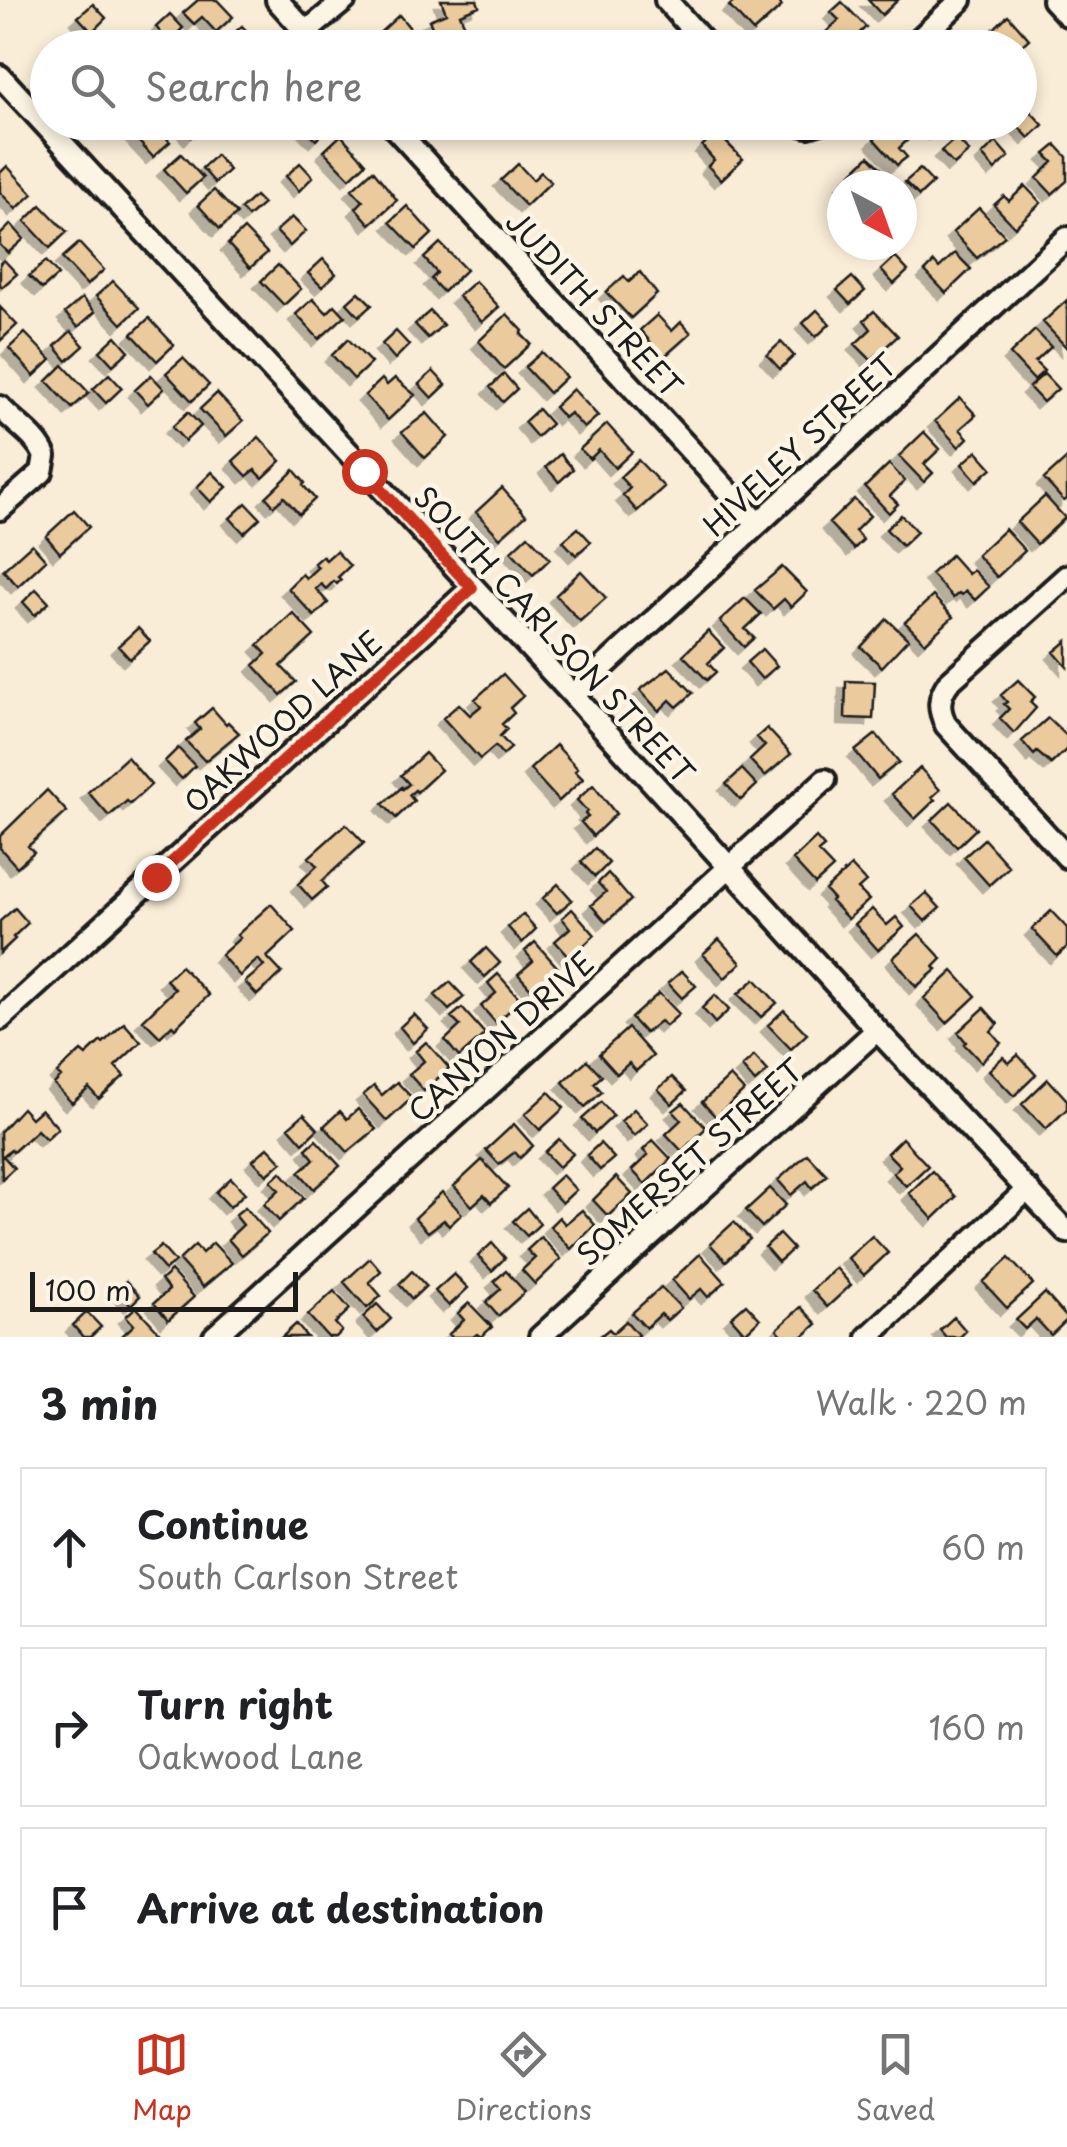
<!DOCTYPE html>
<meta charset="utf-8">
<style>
:root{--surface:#fff;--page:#f6f6f6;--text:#202124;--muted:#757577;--line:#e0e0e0;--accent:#c8321e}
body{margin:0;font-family:"Playpen Sans",sans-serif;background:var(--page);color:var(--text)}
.compass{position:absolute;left:827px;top:170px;width:90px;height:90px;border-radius:50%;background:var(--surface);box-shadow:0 5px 15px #0003;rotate:139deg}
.scale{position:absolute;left:30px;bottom:25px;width:268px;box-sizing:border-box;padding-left:10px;border:5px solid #1c1c1c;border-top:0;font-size:28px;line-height:35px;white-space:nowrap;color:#1c1c1c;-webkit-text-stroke:8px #fcf5e5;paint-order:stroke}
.stop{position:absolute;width:30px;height:30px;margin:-22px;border:8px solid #c8321e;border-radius:50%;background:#fff}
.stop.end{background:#c8321e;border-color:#fff;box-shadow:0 2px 10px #0008}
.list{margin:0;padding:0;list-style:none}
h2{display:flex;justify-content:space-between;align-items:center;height:130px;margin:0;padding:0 40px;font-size:42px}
h2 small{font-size:32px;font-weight:400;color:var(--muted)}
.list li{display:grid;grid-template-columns:65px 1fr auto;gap:30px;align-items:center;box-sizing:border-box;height:160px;margin:0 20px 20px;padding:0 20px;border:2px solid var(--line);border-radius:0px}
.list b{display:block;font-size:38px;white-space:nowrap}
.list p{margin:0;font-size:32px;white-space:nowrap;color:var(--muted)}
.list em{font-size:32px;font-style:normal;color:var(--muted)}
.icon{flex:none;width:55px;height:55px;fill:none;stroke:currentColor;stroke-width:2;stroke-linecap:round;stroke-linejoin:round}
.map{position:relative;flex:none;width:1067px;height:1337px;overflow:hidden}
.search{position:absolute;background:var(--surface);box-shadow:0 5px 15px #0003;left:30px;right:30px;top:30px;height:110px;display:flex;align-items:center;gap:25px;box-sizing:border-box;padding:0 35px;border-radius:55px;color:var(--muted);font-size:38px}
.sheet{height:670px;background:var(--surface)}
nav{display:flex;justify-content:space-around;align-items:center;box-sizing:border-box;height:140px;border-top:2px solid var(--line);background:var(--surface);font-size:28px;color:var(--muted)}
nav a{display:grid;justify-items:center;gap:5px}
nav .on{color:var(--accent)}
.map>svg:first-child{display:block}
</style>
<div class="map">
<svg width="1067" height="1337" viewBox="0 0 1067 1337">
<defs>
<filter id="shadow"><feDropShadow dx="-7" dy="7" stdDeviation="0" flood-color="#0004"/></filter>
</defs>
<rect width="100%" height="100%" fill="#f9edd7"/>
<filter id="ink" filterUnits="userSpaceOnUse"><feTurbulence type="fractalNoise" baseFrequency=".01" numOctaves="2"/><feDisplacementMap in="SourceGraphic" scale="20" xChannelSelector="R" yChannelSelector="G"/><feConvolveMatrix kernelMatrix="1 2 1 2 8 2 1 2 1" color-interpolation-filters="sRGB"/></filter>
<g filter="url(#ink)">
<path fill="#ebcb9d" stroke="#1c1c1c" stroke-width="2.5" filter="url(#shadow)" d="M198,0H217L233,17L216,32L202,17L194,24L183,13Z
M441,0H477L479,6L460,14L465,26L454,30L456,34L438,41L429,20L446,13Z
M736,0H777L782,6L753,32L729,6Z
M868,0H898L882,15Z
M842,2L866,27L844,48H835L823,35L839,20L831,12Z
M93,4L106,18L92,32L78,17Z
M170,14L183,28L169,42L156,27Z
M399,15L414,33L398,48H381L373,39Z
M1008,15L1029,39L1019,48H1013L1010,44L1006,48H987L981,41Z
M242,26L263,48H218Z
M128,37L137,48H116Z
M1030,111L1043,125L1029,138L1016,124Z
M143,122H152L170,142L153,157L131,133Z
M204,122L205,124L191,137L178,123Z
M299,122H331L332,124L316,140Z
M689,122H710L698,133Z
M893,122H906L915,133L899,148L907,157L897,165L874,139Z
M925,122H943L945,125L935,133Z
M716,132L743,159L721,180L708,166L714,160L702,146Z
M341,135L366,163L350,178L324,151Z
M956,138L969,152L954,165L941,151Z
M996,142L1009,157L995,170L982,155Z
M1056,145L1067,157V181L1052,194L1037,178L1053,162L1045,154Z
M181,154L203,178L186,193L164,169Z
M216,155L229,170L215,183L202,168Z
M869,156L885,172L872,185H848L844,181Z
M300,163L313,177L299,191L286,176Z
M518,164L533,180L541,172L551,182L526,206L501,180Z
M7,166L33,194L16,209L0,192V173Z
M920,169L933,183L919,196L905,182Z
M373,170L397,200L370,224L356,208L363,201L352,189Z
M1025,186L1041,203L1015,227L994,205L1004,196L1009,201Z
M214,190L237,214L220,229L198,205Z
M255,196L263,204L248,217L241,209Z
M41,205L67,232L50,248L25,221Z
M407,206L432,234L416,249L390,222Z
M979,208L1005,236L977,258L953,232Z
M292,217L306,231L290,246L276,231Z
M11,224L24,239L8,253L0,245V235Z
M244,229L267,253L250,268L228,244Z
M79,243L104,270L87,285L62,258Z
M440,243L466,270L443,292L431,279L437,273L424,258Z
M955,253L971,269L946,293L925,271L934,262L939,268Z
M895,257L908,271L894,284L881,270Z
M323,259L336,274L322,287L308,273Z
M4,260L17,274L2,287L0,285V263Z
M46,261L58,275L42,289L29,276Z
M278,265L301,289L284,305L261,281Z
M640,272L657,294L631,318L606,292L624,276L629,282Z
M852,277L865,291L850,304L837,290Z
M113,281L139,308L122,324L96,296Z
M475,281L499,307L482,322L458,296Z
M359,292L372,305L359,316L347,303Z
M82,298L95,312L78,327L65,313Z
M313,299L327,313L335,305L345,316L319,339L296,314Z
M1067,300V348L1043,322Z
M0,307L17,325L0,341Z
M817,310L830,324L816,337L803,323Z
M430,311L443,325L428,338L415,324Z
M874,311L898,336L871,360L855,344L871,329L864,320Z
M507,314L523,331L521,334L531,344L504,369L479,341Z
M657,315L672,331L681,322L691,333L664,357L640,330Z
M149,318L174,345L157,361L132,334Z
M1035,330L1051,347L1035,362L1044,371L1034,380L1010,354Z
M71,331L84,346L67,361L55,346Z
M396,331L409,345L395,359L382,344Z
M25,333L51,360L34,376L9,348Z
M116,336L129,351L113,365L100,351Z
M348,339L371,363L354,379L332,355Z
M781,342L794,356L780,369L767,355Z
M542,352L566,377L549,393L525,367Z
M183,358L209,385L192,401L166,373Z
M63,365L89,393L72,408L47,381Z
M433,371L446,385L432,398L419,384Z
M109,374L122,388L106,403L93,389Z
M504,374L517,389L503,402L490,387Z
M1044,374L1058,389L1043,402L1029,387Z
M151,375L164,389L148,404L135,390Z
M395,378L415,395L388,420L365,395L382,379L387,385Z
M573,389L598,416L584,428L570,413L564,418L554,407Z
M217,393L243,421L226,436L200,409Z
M960,398L976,415L960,429L968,438L959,447L935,421Z
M538,409L551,424L537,437L524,422Z
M188,412L201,426L185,441L172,427Z
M427,413L448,437L425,458L402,432Z
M607,424L632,452L615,468L599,450L590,459L580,449Z
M924,432L940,449L924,464L933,473L924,482L899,456Z
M259,437L281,461L263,478L255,470L247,476L233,461Z
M977,451L992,468L977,481L962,464Z
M560,454L573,469L559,482L546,467Z
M1067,458V499L1064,501L1044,479Z
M638,460L664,487L637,511L623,495L630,488L620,477Z
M889,464L905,481L890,496L898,504L889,513L865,487Z
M294,470L305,483L303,485L315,499L299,514L284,497L274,506L266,497Z
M212,472L227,487L211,502L197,487Z
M502,488L526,515L500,538L476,512Z
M1045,496L1065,518L1037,544L1017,522Z
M854,499L870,516L855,531L863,540L854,549L829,523Z
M246,503L260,518L244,533L230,518Z
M74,510L89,527L60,553L46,536Z
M901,515L917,532L902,546L886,529Z
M578,528L591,542L576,555L563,541Z
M1005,529L1025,551L997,577L977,555Z
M528,535L550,559L533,575L511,551Z
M32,544L46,560L18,586L3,570Z
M336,551L350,566L338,577L341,580L337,584L334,581L326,589L321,584L316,589L328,603L314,616L288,588L302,574L306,578L318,567L314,563L322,556L326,560Z
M951,555L968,574L973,570L989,587L975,600L966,591L962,595L959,593L953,598L931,574Z
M782,567L807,592L791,607L784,599L773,609L755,590Z
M581,571L606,598L580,621L556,595Z
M36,589L49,603L35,615L23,602Z
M933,596L953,617L925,643L905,622Z
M745,598L761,614L745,629L754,638L744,647L720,621Z
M293,613L314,636L281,666L296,682L281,695L254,665L266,654L258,645Z
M887,619L908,639L882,667L861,647Z
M138,628L150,641L130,659L118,646Z
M708,631L724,648L708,663L716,672L707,680L683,655Z
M1067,641V667L1054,652Z
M762,649L777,666L762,679L747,662Z
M669,668L693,693L677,707L670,700L659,711L640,690Z
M503,674L523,696L510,708L514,713L502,724L507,729L500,736L511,748L503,755L495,746L480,759L443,718L459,704L470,715L481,706L475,699Z
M1018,680L1035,697L1030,702L1036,708L1014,733L1000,718L1009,709L1004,704L1007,702L1001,695Z
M846,681L875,682L873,719L845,718Z
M212,708L226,724L228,722L239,733L205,761L186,741L200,729L195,723Z
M1048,718L1067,736V749L1051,764L1037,752L1034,755L1022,741Z
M767,728L791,754L765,776L750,760L765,746L757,737Z
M876,734L899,762L878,779L855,751Z
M556,745L578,769L575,771L583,779L559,801L530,769Z
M178,748L195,766L182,779L165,761Z
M425,753L441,770L417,792L415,790L409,795L414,801L396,818L383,804L402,787L403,789L409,784L401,775Z
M127,757L151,785L130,804L127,801L109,816L88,792Z
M920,768L940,790L932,797L935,800L915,819L892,794Z
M742,769L757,785L741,800L726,784Z
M593,785L616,814L593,836L581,822L588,817L585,814L587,811L577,800Z
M47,790L67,812L28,846L34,852L17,867L0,848V836Z
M951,802L976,829L957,847L932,820Z
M346,824L364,843L322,881L327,887L312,900L298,884L317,866L309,857Z
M816,838L824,847L818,852L833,868L815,884L793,860Z
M984,839L1009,867L989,885L964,857Z
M595,848L609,863L595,877L581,862Z
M851,866L866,882L858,889L869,900L848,919L831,901L833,899L825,890Z
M608,873L631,900L606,922L591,905L606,892L598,883Z
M558,884L572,900L557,913L543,898Z
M926,893L940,908L925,921L911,906Z
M271,904L295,931L267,957L282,973L257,995L245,982L264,966L258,959L240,976L221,955L240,938L237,935Z
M15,908L28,923L13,937L15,939L0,953V921Z
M572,909L595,935L570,958L555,941L570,928L562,918Z
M872,909L887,925L896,917L904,927L878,950L855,924Z
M1051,911L1067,928V947L1057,956L1032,929Z
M523,914L536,929L522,943L508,927Z
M919,934L942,959L934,967L937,969L916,987L893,958Z
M719,939L741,963L725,978L703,954Z
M535,942L558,968L533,991L518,974L533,961L525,951Z
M486,948L500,963L485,977L471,962Z
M181,966L209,995L175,1028L172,1025L160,1037L143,1020L175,989L166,980Z
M682,971L696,986L682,998L668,983Z
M953,971L976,996L947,1023L924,998Z
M498,974L521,1000L496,1023L481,1006L496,993L488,983Z
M755,979L777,1003L761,1017L738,994Z
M450,982L464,997L449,1010L435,995Z
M659,993L679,1014L666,1026L660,1021L645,1033L631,1018Z
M715,995L729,1010L715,1023L702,1008Z
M462,1008L485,1034L459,1057L445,1040L460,1026L451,1017Z
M984,1008L998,1024L991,1031L1001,1043L981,1062L964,1044L966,1042L958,1032Z
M784,1010L807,1034L791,1049L768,1025Z
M414,1014L428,1029L413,1043L400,1027Z
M124,1023L141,1042L115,1066L124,1076L99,1099L89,1088L72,1103L54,1084L61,1077L57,1073L81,1051L86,1055L101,1041L103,1043Z
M628,1028L653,1056L636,1071L629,1063L617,1074L599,1054Z
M426,1042L449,1068L424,1091L409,1074L424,1061L416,1051Z
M1018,1055L1036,1075L1014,1096L989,1070L1003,1057L1009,1063Z
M754,1056L768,1071L755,1082L742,1067Z
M587,1060L602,1076L594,1083L602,1092L585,1107L563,1082Z
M730,1076L744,1091L716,1117L702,1102Z
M672,1077L686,1091L672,1104L658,1089Z
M1048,1079L1067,1100V1109L1046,1129L1022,1104Z
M397,1082L412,1098L387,1121L363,1095L374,1086L382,1095Z
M549,1092L564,1108L540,1130L525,1114Z
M601,1102L613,1116L595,1133L582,1119Z
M683,1103L706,1128L682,1151L666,1134L681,1120L673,1111Z
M22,1108L31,1118L41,1109L58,1128L46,1139L37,1130L13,1152L11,1150L3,1156L14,1168L2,1179L0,1132Z
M358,1109L376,1129L348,1152L324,1126L340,1111L347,1119Z
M634,1109L648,1124L634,1136L621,1121Z
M304,1114L318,1129L303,1143L289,1127Z
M514,1124L533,1146L520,1158L515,1152L499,1164L486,1150Z
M902,1138L928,1166L906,1186L893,1173L900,1166L887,1153Z
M559,1139L573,1154L559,1167L545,1152Z
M316,1140L340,1166L314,1189L299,1172L314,1159L306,1149Z
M653,1140L671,1159L645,1184L632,1170L648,1155L643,1150Z
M600,1143L614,1158L600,1170L587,1155Z
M268,1147L282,1162L267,1175L253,1160Z
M807,1154L827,1175L812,1188L807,1181L791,1195L778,1180Z
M482,1160L508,1188L491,1203L484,1195L472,1206L454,1186Z
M932,1171L956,1197L933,1219L909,1193Z
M281,1172L304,1198L279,1221L264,1204L279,1190L271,1181Z
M562,1175L576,1190L562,1203L548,1188Z
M616,1177L632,1194L608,1216L593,1200Z
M231,1178L245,1193L230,1207L216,1192Z
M770,1188L786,1205L762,1227L746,1210Z
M442,1192L462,1214L449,1226L444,1220L428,1232L415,1218Z
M245,1207L268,1233L242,1255L228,1239L243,1225L235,1215Z
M527,1208L540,1224L527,1236L513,1221Z
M582,1210L595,1225L571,1249L550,1226L559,1217L565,1224Z
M734,1222L750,1239L726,1261L710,1244Z
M779,1234L793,1249L778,1262L765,1247Z
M872,1236L888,1253L864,1275L848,1258Z
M541,1237L561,1259L535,1284L522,1270L535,1258L527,1250Z
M213,1243L232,1263L203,1287L179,1260L195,1245L202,1253Z
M492,1243L505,1258L492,1271L478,1256Z
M161,1246L175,1262L165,1270L151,1254Z
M700,1254L725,1282L708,1297L701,1289L689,1299L672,1280Z
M370,1258L381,1271L369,1282L381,1296L367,1308L344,1282Z
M1009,1258L1033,1284L1007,1308L983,1282Z
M836,1268L851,1285L827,1307L812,1290Z
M171,1271L194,1297L168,1320L154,1303L169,1290L161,1280Z
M412,1271L426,1286L412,1299L399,1284Z
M506,1271L525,1292L498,1316L486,1302L501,1289L494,1281Z
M454,1274L468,1288L449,1306L435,1291Z
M126,1281L140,1296L131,1305L117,1289Z
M661,1287L681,1308L667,1320L661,1314L646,1328L632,1313Z
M334,1291L350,1309L335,1323L342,1331L336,1337H328L308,1315Z
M1045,1293L1067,1318V1320L1051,1335L1036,1319L1025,1329L1016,1320Z
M469,1303L492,1327L481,1337L477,1334L473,1337H452L449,1334L464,1320L458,1313Z
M377,1304L391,1319L377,1332L363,1317Z
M746,1304L760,1319L745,1333L731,1317Z
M136,1307L160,1333L155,1337H121L134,1325L126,1316Z
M801,1307L817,1324L802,1337H784L777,1329Z
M87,1312L101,1327L90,1337H83L73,1325Z
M954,1317L966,1331L960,1337H946L940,1330Z
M626,1321L638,1335L636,1337H599L609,1329L613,1333Z
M296,1324L307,1337H282Z"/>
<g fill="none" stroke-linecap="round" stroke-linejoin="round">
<defs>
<path id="minor" d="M277,0L320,48
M666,0L709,48
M1053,0L1067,15
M306,32L345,0
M910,48L961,0
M0,76L573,695L877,1030L1067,1232
M389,122L757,523
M794,122L808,126L821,122
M0,407C15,424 36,435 45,456L42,472L0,509
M1067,576L948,683C938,698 938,709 946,725L1067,857
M573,695L1067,238
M0,1019L472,588
M214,1337L825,780
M540,1337L877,1030
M868,1337L1028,1189"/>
</defs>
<use href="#minor" stroke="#1c1c1c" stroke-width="28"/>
<use href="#minor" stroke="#fcf5e5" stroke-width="20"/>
</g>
</g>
<g fill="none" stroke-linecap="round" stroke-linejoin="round" filter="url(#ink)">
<path stroke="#c8321e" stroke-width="12" d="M156,877L472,588L364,471"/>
</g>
<g text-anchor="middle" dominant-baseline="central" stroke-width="9" stroke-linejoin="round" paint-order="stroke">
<g font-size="30" fill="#1c1c1c" stroke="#fcf5e5">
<text transform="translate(595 303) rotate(47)">JUDITH STREET</text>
<text transform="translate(799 444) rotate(-43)">HIVELEY STREET</text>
<text transform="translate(555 634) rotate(47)">SOUTH CARLSON STREET</text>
<text transform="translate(282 721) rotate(-42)">OAKWOOD LANE</text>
<text transform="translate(500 1036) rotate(-42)">CANYON DRIVE</text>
<text transform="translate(689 1161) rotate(-42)">SOMERSET STREET</text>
</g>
</g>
</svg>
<svg class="compass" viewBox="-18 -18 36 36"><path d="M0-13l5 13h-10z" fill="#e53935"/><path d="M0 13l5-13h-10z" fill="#757577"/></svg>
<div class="scale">100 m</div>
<div class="stop" style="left:364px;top:471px"></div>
<div class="stop end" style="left:156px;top:877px"></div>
<div class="search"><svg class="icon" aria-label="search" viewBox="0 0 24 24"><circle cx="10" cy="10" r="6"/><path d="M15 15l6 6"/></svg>Search here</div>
</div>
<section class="sheet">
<h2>3 min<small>Walk · 220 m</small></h2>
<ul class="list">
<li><svg class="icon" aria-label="ahead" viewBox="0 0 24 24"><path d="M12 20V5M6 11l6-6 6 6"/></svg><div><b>Continue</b><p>South Carlson Street</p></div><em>60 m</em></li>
<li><svg class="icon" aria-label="right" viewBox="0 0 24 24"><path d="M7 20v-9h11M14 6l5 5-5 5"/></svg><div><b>Turn right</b><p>Oakwood Lane</p></div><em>160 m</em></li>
<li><svg class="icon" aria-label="arrive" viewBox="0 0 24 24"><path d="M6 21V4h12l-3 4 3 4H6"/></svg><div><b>Arrive at destination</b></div></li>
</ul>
</section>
<nav>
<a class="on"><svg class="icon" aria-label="map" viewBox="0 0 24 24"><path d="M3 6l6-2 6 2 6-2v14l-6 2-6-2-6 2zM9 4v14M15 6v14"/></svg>Map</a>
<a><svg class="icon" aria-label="directions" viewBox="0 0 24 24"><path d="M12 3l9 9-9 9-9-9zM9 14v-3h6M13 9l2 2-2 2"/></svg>Directions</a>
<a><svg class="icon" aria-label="saved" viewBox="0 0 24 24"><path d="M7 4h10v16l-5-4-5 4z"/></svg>Saved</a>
</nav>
